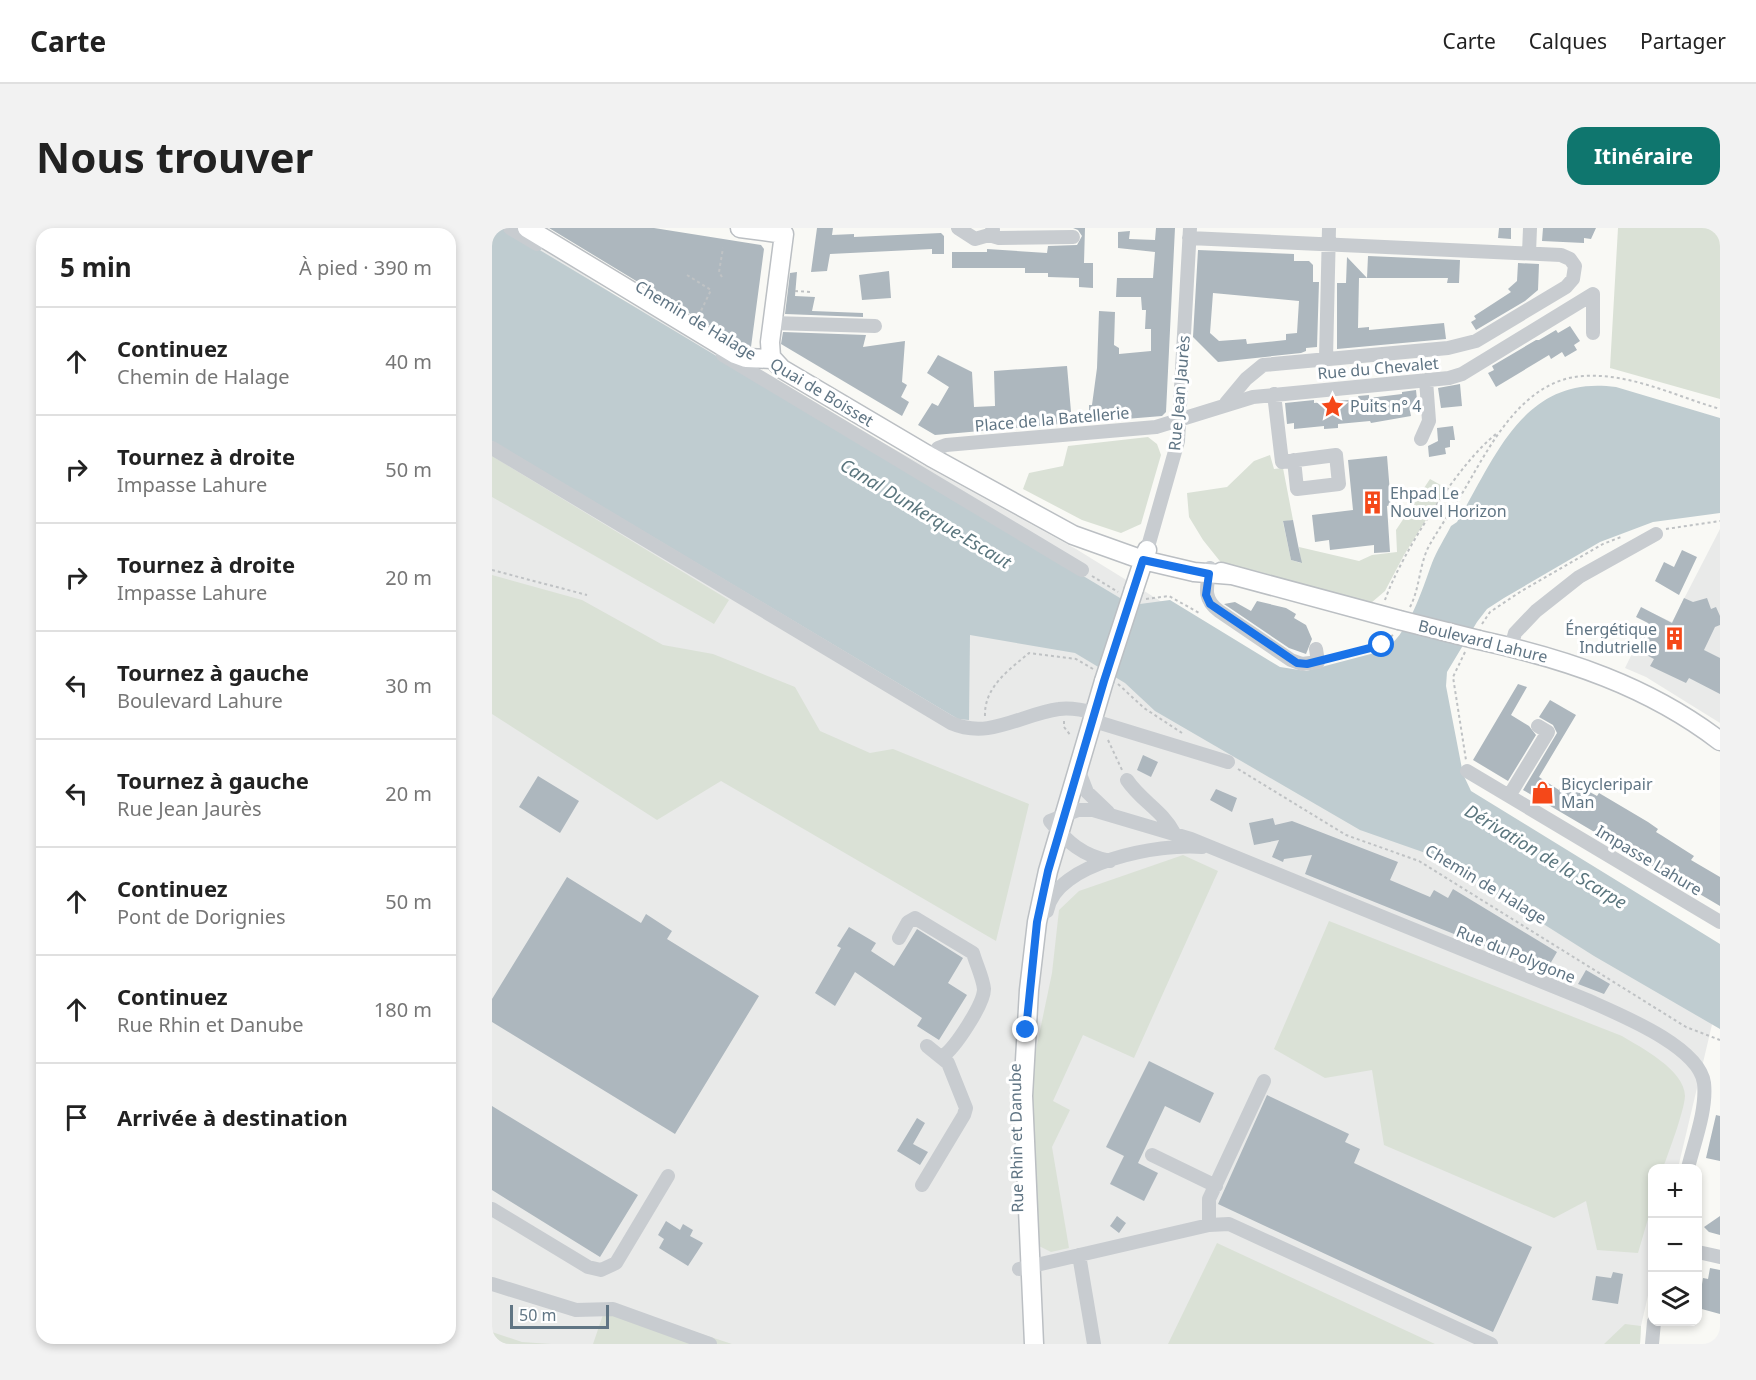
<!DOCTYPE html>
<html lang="fr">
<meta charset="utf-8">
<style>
:root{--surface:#fff;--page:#f2f2f2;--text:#222;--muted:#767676;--line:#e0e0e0;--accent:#0f766e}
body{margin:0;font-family:"Noto Sans",sans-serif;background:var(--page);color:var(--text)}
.controls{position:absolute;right:18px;bottom:18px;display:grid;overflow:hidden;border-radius:12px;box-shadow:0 3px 9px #0003}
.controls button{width:54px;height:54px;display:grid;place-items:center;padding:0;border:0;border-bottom:2px solid var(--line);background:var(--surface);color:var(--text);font:30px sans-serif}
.scale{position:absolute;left:18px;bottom:15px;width:99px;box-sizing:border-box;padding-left:6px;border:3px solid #607584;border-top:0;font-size:16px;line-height:21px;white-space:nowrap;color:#607584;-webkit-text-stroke:4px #fff;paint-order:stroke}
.stop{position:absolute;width:18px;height:18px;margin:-14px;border:4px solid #1a73e8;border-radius:50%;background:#fff}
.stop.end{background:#1a73e8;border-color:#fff;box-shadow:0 2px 6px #0008}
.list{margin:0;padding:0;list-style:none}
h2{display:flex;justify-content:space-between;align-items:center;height:78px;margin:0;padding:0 24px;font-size:26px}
h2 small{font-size:20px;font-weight:400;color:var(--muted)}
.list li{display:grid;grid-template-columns:39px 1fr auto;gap:18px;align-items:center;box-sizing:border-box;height:108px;padding:0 24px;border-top:2px solid var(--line)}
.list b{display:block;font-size:22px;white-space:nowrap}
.list p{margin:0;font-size:20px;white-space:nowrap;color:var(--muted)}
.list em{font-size:20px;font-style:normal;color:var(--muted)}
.icon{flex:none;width:33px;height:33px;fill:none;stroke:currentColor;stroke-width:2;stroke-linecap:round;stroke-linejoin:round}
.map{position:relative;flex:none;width:1228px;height:1116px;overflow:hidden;border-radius:18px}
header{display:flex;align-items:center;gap:36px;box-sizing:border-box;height:84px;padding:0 30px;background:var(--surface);border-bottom:2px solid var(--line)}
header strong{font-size:28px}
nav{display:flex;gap:33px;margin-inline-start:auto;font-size:21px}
.intro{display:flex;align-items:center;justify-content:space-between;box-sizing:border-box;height:144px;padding:0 36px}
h1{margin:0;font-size:42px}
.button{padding:15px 27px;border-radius:18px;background:var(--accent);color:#fff;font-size:21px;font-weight:700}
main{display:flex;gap:36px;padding:0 36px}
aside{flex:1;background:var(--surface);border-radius:18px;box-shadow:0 3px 9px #0003}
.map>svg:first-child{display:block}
</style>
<header>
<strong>Carte</strong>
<nav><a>Carte</a><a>Calques</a><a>Partager</a></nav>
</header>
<div class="intro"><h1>Nous trouver</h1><a class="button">Itinéraire</a></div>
<main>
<aside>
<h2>5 min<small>À pied · 390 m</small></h2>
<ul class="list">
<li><svg class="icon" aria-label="ahead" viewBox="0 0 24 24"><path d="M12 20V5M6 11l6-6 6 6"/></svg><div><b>Continuez</b><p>Chemin de Halage</p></div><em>40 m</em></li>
<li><svg class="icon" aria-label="right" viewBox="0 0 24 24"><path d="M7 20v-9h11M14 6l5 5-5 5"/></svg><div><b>Tournez à droite</b><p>Impasse Lahure</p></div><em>50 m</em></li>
<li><svg class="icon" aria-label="right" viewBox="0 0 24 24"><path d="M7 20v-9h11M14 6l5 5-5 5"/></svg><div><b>Tournez à droite</b><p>Impasse Lahure</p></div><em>20 m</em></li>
<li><svg class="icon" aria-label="left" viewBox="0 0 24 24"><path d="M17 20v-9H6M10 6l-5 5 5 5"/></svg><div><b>Tournez à gauche</b><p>Boulevard Lahure</p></div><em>30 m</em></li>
<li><svg class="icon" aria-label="left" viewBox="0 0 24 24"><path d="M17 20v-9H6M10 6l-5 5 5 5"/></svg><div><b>Tournez à gauche</b><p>Rue Jean Jaurès</p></div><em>20 m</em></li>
<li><svg class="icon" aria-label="ahead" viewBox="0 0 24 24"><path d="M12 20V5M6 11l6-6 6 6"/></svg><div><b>Continuez</b><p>Pont de Dorignies</p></div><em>50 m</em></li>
<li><svg class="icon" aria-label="ahead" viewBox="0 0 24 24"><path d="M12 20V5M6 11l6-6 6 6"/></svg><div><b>Continuez</b><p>Rue Rhin et Danube</p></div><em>180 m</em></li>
<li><svg class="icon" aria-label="arrive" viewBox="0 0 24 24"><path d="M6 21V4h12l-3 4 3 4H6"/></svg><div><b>Arrivée à destination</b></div></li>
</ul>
</aside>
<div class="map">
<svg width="1228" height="1116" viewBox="0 0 1228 1116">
<rect width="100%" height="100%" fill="#f9f9f5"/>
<path fill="#e9eae9" d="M0,0H19L128,70L584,321L923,530L1228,763L1186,940H1160V1050L1149,1098L1148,1116H0Z
M1228,301V495L1154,449L1133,440L1160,385L1180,394Z"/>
<path fill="#dae1d6" d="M1126,0H1228V171L1118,140Z
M656,209L665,216L669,227L649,296L629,305L590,292L531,261L537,245L571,238L576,218Z
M778,227L782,241L791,240L801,292L791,294L799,332L809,335L807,319L867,333L880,327L905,324L904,302L938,251L954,260L912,327L893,363L879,375L731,337L711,312L697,289L695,265L735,259L762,233Z
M0,228L237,372L222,396L0,269Z
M0,347L90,372L171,417L221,426L303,459L328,503L378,525L401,521L537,576L504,713L229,553L165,592L0,486Z
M691,627L726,643L642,830L591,807L561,873L578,882L560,919L577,1020L559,1024L547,1018L540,903L541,836L560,745L567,682L587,663Z
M837,693L1130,808C1148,819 1193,842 1193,868C1192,884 1177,923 1171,940H1160V977L1146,1025L1105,1022L1094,973L1062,990L892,917L880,842L833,850L782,821Z
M725,1015L943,1116H676Z
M115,1075L240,1116H101Z
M1133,1096L1149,1098L1148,1116H1112Z
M0,1104L30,1114L59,1116H0Z"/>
<path fill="#bfccd0" d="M0,0H11L628,370L648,376L678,372L788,439L814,443L890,423C916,409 930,362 940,335C945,322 953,310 959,298L965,294C1004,228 1032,146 1124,159L1228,190V285L1161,294L1108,314L1012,370L995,381L985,394L955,444L954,458L971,546L979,563L1228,716V801L1102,728L945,629L868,602L663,483L633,455L583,425L478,407L477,492L466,491L0,213Z"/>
<path fill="#adb7be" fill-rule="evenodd" d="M57,0H162L269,17L272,21L259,119L248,116Z
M325,0H341L340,7L362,6V9L449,5L452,8V26H440V21L338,26L335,43L319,44Z
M581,0H593L592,35H601V60L587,59V50L556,49V45H533V40H460V24H495V21L555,25L556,18L585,17L590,8L586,2Z
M664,0H683L674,184L670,188L597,194V177H600L605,140L607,83L623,84L622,117L627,120V126L659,123V101H653L654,82H650L649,69H624L625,50H661L663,24L626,20V4L638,3L637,11L663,12Z
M1007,0H1019V11L1006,10Z
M1051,0H1104L1099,11L1092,10V15L1050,13Z
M706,22L802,26V33H817L821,37V54H827L825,119L814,120V123L809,125L726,134L701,109ZM721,65L807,73L805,105L794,106V112L755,116L754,111L727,113L718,105Z
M876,28L968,32L967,55H955L956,50H867L866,100L877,99V102L952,95L954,111L845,121V55H854L855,29L875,50Z
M1026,35L1047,36L1046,62L1033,73L984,102L979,94L984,91L982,88L1019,64L1016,61L1025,53Z
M397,43L399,70L370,72L367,47Z
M305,44L303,68L323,69L320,83L371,85V89L293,86L298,45Z
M1078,98L1088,113L1082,117L1085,122L1073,129L1070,124L1059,131L1057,127L1004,159L996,145L1002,142L1000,138L1044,112H1047L1064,102L1066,105Z
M291,104L374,107L371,119L413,113L410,154L415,157L409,169L417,174L410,188L289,116Z
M446,127L480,144L482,179L503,178L502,143L575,138L580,195L443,207L426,197L440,175L446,178L457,159L435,145Z
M968,156L970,178L949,180L946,160Z
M924,162L926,182L918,183L919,188L879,195L878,193L846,196V200L832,201V198L802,201V195L795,196L793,175L822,172V175L867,171L866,168L877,167V170L910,166V164Z
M961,198L963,212H958V219L953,220L954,226L937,229L936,218L946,213L945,200Z
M895,228L899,277L895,278L898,324L882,325V317L838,322L837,312L823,314L820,287L861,282L856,232Z
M801,292L806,317L810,335L799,332L791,293Z
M1190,322L1205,329L1187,367L1163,353L1172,334L1182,339Z
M1192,370L1201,374L1215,370L1219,381L1224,379L1228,388V397L1223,399L1212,422L1228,430V466L1197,450L1194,455L1158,438L1162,431L1143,421L1156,395L1144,389L1149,379L1180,395Z
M765,373L794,380L804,386L802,390L814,397L820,411L814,426L797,420L732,376L743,374L759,383Z
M1026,456L1035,459L1019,487L1037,498L1044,507L1016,553L981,532Z
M1058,472L1084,487L1047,549L1067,562L1070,556L1075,559L1078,553L1105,568L1107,565L1156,594L1166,601L1164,604L1169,607L1202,628L1199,632L1228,649V678L1031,562L1065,505L1061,497L1047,489Z
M651,527L666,534L659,549L645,542Z
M46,548L87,573L68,605L27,579Z
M724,561L745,570L740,584L718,572Z
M781,590L783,597L800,593L906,634L898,652L938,669L942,662L956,670L961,661L1065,724L1054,743L813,646L820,627L792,631L791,634L780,629L787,612L762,617L757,595Z
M75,649L149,695L154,686L180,703L175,711L267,768L183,906L0,794V771Z
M357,699L384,715L379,723L402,738L425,701L471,730L456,755L475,767L447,812L425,798L430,790L363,744L343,778L323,765L349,720L345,718Z
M1094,742L1118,756L1112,766L1086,756Z
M657,833L722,865L708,895L673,878L646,935L666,945L652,973L618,956L632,928L614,919Z
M775,867L857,906L853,914L868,921L862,935L1040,1019L1001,1104L726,976Z
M0,878L146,967L108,1029L0,962Z
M1224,887L1228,888V933L1214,930Z
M425,890L433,895L421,916L436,924L428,937L405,923Z
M625,988L634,995L627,1005L618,998Z
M1228,988V1007L1217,1004L1212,999Z
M174,993L188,1002L191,996L201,1002L198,1008L211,1015L196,1038L167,1020L172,1011L166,1007Z
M1218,1040L1228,1042V1086L1206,1080L1211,1050L1216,1051Z
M1121,1044L1131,1046L1126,1076L1100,1072L1104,1048L1119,1050Z"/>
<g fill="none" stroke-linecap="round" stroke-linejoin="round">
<defs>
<path id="major" d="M35,0L243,126L254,130L280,131
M248,0L292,6L278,114L279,129L290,141L439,229L581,307L651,332L702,344L739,347
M729,344L907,392
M642,361L655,322
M987,412C1074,431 1156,458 1228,513
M542,1116L531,868L537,762L545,694L556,643L612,453"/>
</defs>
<use href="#major" stroke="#bbbfc3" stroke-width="21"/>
<path stroke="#bfc2c4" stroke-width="2" stroke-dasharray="3 3" stroke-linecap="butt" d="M195,47L219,62L207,87
M230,49L227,44L231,20
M303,63L319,64
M1174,301L1228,293
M0,342L95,367
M600,348L626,364
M654,371L677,368L709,386
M893,372C909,326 967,235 1004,206
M918,379C928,360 927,337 937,318C947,300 960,282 971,264C998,218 1030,152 1091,148C1139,145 1183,168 1228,181
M990,396L998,384L1028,364L1111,316L1129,309
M973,424L961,449L974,532
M838,431L884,419L901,407
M626,456L652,480L690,505
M493,488C492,459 517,442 537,425L584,431L601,441
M572,493V499L579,508
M616,512L630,542
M746,541L854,607L927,633L1194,799L1228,812"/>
<path stroke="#c8ccd0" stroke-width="14" d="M18,0L45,16
M466,0L483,11L497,7L501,2
M497,7L507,10L581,9
M697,10L1069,27L1078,31L1083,38L1081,51L1074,59L984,113L956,120L771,137L754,151L734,175
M1037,25L1038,0
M280,95L383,98
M231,127L590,342
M834,131L837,0
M782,166L790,234L844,227L847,256L805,261L802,232
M929,211L937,193L934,152
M0,220L459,495C498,512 529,486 567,481C579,479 592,482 604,485
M439,229L446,220L454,217L664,199L761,169L957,150L970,146L1101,66V105
M655,322L686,213L698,0
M718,340C715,358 710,371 727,383L799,432L810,436L826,434L824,421
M1019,419L1023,405L1044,383L1087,349L1164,306
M602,493L736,534
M586,541L595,564L616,584
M975,543L1228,694
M635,552C649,573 671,583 682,605
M1017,568L1056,504L1046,498
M618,633C591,628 575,614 558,593L586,582H601L699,611L1095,772C1126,786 1207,818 1212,855C1215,882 1202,915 1196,940
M555,683C563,634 669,615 710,619
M407,710L416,694L423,690L481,725C484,736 491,750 492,761C492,776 463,820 451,828
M660,927L724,958
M430,957L472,887L474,880L456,835L435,818
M0,981L96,1039L109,1042L124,1035L176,948
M717,997V971L772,853
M1206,1024L1228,1029
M587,1027L602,1116
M527,1041L717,997L737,996L999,1116
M0,1056L84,1082L121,1081L218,1116
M1160,1116L1162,1094"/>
<use href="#major" stroke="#fff" stroke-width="18"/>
<defs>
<path id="major-bridge" d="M907,392L987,412
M612,453L642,361"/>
</defs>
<use href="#major-bridge" stroke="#bbbfc3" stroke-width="21" stroke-linecap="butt"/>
<use href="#major-bridge" stroke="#fff" stroke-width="18"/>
</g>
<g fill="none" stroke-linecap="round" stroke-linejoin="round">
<path stroke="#1a73e8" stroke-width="8" d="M534,802L545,694L556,643L612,453L651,332L717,346L714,367L718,376L805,435L815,436L890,417"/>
</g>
<defs>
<symbol id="sight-bare" viewBox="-9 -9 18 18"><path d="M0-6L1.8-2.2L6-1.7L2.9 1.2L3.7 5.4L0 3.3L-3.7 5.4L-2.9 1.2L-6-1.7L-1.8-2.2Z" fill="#f54819" stroke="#fff" stroke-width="2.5" paint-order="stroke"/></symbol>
<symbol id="building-bare" viewBox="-9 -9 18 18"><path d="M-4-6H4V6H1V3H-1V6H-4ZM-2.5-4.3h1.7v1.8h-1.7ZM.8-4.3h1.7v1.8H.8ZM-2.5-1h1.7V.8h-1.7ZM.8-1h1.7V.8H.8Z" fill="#f54819" stroke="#fff" stroke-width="2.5" paint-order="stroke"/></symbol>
<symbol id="shop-bare" viewBox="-9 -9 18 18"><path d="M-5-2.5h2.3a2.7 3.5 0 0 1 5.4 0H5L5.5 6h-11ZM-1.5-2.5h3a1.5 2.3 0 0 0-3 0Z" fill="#f54819" stroke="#fff" stroke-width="2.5" paint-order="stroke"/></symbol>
</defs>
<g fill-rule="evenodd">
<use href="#sight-bare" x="824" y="162" width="33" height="33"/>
<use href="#building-bare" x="864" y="258" width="33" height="33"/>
<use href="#building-bare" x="1166" y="394" width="33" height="33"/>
<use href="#shop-bare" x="1034" y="548" width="33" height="33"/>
</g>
<g text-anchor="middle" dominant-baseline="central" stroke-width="6" stroke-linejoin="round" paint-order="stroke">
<g font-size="16" fill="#607584" stroke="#fff">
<text transform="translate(204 92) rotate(31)">Chemin de Halage</text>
<text transform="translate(886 140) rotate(-5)">Rue du Chevalet</text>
<text transform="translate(330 164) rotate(31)">Quai de Boisset</text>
<text transform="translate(687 165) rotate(-85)">Rue Jean Jaurès</text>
<text transform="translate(560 191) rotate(-5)">Place de la Batellerie</text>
<text transform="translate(991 413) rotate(14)">Boulevard Lahure</text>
<text transform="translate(1157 632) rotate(31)">Impasse Lahure</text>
<text transform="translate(994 656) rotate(31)">Chemin de Halage</text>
<text transform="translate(1024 726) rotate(22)">Rue du Polygone</text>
<text transform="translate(524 910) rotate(-91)">Rue Rhin et Danube</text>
</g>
<g font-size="16" fill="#607584" stroke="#fff" text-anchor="start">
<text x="858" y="178">Puits n° 4</text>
<text x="898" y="265">Ehpad Le<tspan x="898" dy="18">Nouvel Horizon</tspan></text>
<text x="1165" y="401" text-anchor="end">Énergétique<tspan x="1165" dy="18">Indutrielle</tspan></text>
<text x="1069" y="556">Bicycleripair<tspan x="1069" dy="18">Man</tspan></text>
</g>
<g font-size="18" font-style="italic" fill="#5b767e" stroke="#fff">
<text transform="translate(434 285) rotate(31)">Canal Dunkerque-Escaut</text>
<text transform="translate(1054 628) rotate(31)">Dérivation de la Scarpe</text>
</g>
</g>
</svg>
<div class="controls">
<button>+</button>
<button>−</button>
<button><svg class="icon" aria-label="layers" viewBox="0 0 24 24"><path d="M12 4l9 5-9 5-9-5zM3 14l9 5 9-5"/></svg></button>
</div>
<div class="scale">50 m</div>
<div class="stop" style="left:890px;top:417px"></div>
<div class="stop end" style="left:534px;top:802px"></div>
</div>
</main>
